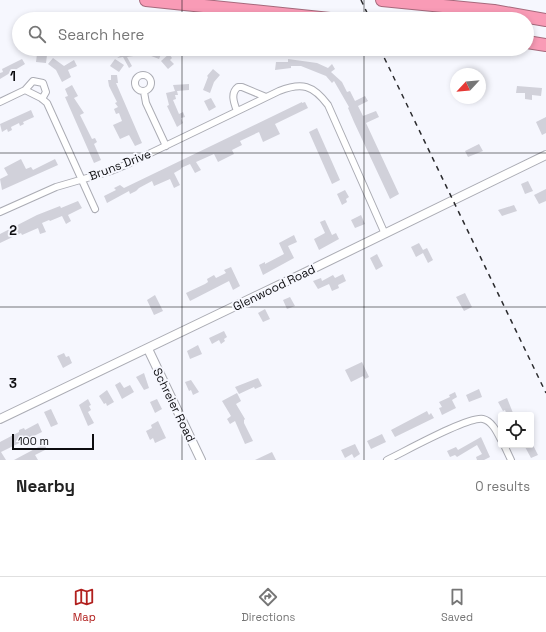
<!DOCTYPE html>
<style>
:root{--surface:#fff;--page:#f2f2f2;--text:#222;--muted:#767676;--line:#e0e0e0;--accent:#b1201e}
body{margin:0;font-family:"Space Grotesk",sans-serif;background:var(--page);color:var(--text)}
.controls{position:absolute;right:12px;bottom:12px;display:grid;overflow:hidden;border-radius:4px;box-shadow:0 2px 6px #0003}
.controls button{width:36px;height:36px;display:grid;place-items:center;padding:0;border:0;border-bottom:1px solid var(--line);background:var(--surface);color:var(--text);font:20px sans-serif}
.compass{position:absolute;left:450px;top:68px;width:36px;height:36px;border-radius:50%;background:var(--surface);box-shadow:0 2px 6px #0003;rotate:244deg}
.scale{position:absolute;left:12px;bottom:10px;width:82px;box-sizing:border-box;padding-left:4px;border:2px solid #0d0d10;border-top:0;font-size:11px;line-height:14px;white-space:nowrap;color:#0d0d10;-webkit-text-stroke:3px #f6f7fe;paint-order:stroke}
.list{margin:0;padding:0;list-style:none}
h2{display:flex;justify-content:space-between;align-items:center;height:52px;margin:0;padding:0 16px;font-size:17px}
h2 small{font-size:13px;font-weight:400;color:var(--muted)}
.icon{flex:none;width:22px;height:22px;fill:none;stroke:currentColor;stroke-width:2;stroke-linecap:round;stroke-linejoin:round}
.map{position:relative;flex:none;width:546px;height:460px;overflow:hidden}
.search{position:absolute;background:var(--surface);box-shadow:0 2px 6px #0003;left:12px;right:12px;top:12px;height:44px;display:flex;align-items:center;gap:10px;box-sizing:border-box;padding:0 14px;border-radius:22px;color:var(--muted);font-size:15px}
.sheet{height:116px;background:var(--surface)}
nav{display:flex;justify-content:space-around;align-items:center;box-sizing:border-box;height:56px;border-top:1px solid var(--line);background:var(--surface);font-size:11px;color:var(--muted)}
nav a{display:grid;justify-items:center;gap:2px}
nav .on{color:var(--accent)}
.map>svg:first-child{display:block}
</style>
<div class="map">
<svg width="546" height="460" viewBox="0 0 546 460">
<rect width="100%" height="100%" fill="#f6f7fe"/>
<path fill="#d1d1da" d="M131,49H154L162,52L159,59L146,54L127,57L132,66L129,68L123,57L117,58Z
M37,54L47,55L46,63L36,62Z
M169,54L172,58L170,60L174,64L168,69L161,61Z
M53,58L64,66L74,60L77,66L68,70L71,77L62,82L56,70L48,64Z
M22,59L25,64L0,79V73L3,72L2,69Z
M115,59L124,65L119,72L110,66Z
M288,59L317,63L328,68L332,64L335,69L331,72L342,82L347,92L350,91L355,101L365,96L368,101L358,106L363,116L376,111L379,117L366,123L399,194L390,199L354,122L348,108L349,107L334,81L332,83L326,76L301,66H291V68L275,70L276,62H288Z
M213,69L220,75L214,82L210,93L203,90L208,77L207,76Z
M111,75H117L118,83H116L142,143L135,146L129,135L120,139L113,125L122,121L119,113L116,114L114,109L118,107L115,103L117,102L109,86L108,80H111Z
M189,84V90L177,91L178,95H175L176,99L173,100L179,114L183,112L185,117L181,118L183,123L177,127L167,106L169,105L166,93L175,91L173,85Z
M72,85L78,96L74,98L84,113L80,115L92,139L95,138L97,142L94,144L101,160L94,163L65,97L68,96L65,89Z
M517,86L542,88L541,96L532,95V100L525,99V93H516Z
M211,98L216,107L209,111L204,101Z
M302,102V103L305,102L308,108L275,124L280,134L263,142L259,132L240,141L242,145L232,150L234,154L218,162L214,154L196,162L201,170L195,173L190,164L181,168V169L174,173L180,185L174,188L170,179L154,186L152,181L139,188L136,191L130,194L129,191L107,203L104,196L116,190L114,188L120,185L124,188Z
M31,110L34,117L23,122L24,124L20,126L19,123L11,127L12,130L8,132L7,129L2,132L0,124Z
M546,117V133L542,135L536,122Z
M317,128L340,180L332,184L309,132Z
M479,144L483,151L468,157L465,151Z
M21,159L26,169L31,167L33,170L55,159L58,165L2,190L0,179L8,175L4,168Z
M528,181L533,191L525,194L521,184Z
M546,189V201L539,204L534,195Z
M345,190L349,197L346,199L347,202L342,205L337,194Z
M78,201L82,208L68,215L71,221L66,224L62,216L50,221L49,220L42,223L46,232L40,234L38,228L22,235L21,233L0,243V234L37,215L60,206L61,208Z
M514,205L517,211L502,216L498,210Z
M361,215L365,224L355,228L351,220Z
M325,220L332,235L336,233L339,239L319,250L314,239L325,233L320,222Z
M294,235L297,242L288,246L294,258L263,275L259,265L265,262V264L284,254L279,243Z
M419,243L423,250L427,248L433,260L428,263L423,253L416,257L411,247Z
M377,254L383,266L376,270L370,258Z
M231,267L240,286L233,290L229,281L190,301L186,293L205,284L208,282L207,279L214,275L216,278L226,273L224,270Z
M343,274L346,281L338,285L339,288L332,291L329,284L318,289L313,281L321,278L322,281L333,275L335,278Z
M465,293L472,307L464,311L456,297Z
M155,295L163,311L154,315L147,300Z
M290,297L295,306L287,309L283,300Z
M265,309L270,319L263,322L258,313Z
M224,331L227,337L224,339L225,341L221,344L219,340L212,344L209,338Z
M198,345L202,354L190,359L187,351Z
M64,353L66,357L69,356L72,363L63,368L57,356Z
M362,362L369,377L365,379L363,376L351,382L345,370Z
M144,373L149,388L144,390L136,377Z
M258,378L262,386L255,389L254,387L239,394L235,387Z
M191,380L199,392L193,395L191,390L189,391L185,382Z
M120,382L124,388L130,385L134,392L122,399L115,385Z
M479,389L482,397L469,402L466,395Z
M107,390L114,402L107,406L106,403L104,404L99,396Z
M455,392L457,397L452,400L456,408L442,415L439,408L442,407L439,402L450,397L449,395Z
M237,393L241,401L236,404L245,419L244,420V423L253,441L245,444L235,421L230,424L227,419L231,416L222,401Z
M507,398L513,413L509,415H507L505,410L503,411L498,402Z
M88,399L91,405L89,406L91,410L88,412L94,423L88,426L79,405Z
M157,399L162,409L155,413L150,402Z
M51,409L58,424L51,427L44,412Z
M427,411L429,415L431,413L434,418L395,437L391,430Z
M158,421L166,438L155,443L153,438L150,440L146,431L152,428L151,425Z
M38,423L42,432L1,452L6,460H0V442L19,432V430L24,428L25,430Z
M382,434L386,442L371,449L367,441Z
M481,437L490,457L484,460H477L476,457L482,454L477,445L457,457L455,455L450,457L447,451L456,447L458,450Z
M44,444L47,449L35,455L38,460H14Z
M355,444L360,454L354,458L352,454L345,458L341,450Z
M524,445H533L538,455L531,458Z
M272,452L276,460H255Z"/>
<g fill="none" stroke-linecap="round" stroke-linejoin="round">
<defs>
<path id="minor" d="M135 83a8 8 0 1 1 16 0a8 8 0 1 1-16 0Z
M25,90L41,98L47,103L95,209
M25,90L33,81L43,83L46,92L42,99
M144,92L146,103L166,146
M0,102L25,90
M237,111C234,103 230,93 238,87H242L266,97
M0,212L56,187L111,171L130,163L279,91C302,82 313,85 328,105L385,234
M504,445L511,460
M387,460C404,452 468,416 483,419C492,421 497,432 501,440"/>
<path id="tertiary" d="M148,349L201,460
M0,419L304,273L546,155"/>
<path id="motorway" d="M146,0L330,19
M382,0L494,11L546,20
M527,42L546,45"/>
</defs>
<use href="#minor" stroke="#abacb4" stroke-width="8"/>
<use href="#tertiary" stroke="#abacb4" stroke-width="10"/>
<use href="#motorway" stroke="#a6697c" stroke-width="14"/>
<use href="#minor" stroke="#fff" stroke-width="6"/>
<use href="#tertiary" stroke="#fff" stroke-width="8"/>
<use href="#motorway" stroke="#f99bb6" stroke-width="12"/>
<path stroke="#2b2b2e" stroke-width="1.5" stroke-dasharray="5 5" stroke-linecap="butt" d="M361,0L370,19
M380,49L546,393"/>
</g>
<path fill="none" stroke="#0d0d10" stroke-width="1" stroke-opacity="0.55" d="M182,0V19M364,0V19M182,49V460M364,49V460M0,153H546M0,307H546"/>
<g text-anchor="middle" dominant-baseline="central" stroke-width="4" stroke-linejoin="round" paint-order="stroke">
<g font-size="12" fill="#0d0d10" stroke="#f6f7fe">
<text transform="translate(120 165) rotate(-21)">Bruns Drive</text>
<text transform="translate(274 288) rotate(-26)">Glenwood Road</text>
<text transform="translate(174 405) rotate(64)">Schreier Road</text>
</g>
</g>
<g font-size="13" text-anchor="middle" font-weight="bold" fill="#0d0d10" stroke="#f6f7fe" stroke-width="4" stroke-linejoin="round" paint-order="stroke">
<text x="13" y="81">1</text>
<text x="13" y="235">2</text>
<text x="13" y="388">3</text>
</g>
</svg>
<div class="controls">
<button><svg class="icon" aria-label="locate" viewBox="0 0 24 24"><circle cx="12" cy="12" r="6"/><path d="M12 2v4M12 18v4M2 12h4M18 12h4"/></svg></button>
</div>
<svg class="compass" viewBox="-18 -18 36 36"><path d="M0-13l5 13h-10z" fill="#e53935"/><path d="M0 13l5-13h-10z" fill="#767676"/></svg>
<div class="scale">100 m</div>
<div class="search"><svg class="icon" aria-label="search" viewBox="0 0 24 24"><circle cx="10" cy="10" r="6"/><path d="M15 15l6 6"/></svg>Search here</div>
</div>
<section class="sheet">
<h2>Nearby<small>0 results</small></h2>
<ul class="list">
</ul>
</section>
<nav>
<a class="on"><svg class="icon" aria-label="map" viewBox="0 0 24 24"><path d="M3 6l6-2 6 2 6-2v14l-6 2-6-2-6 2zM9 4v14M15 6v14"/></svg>Map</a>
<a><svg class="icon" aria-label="directions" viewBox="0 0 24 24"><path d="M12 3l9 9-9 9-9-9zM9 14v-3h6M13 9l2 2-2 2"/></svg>Directions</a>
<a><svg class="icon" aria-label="saved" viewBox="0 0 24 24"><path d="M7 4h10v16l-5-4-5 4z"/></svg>Saved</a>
</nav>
